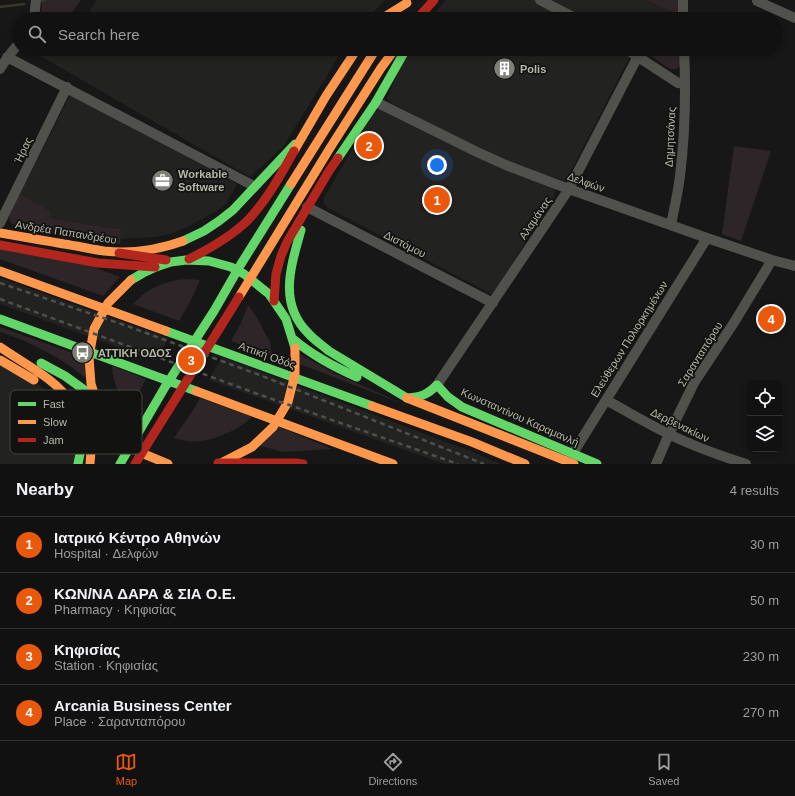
<!DOCTYPE html>
<meta charset="utf-8">
<style>
:root{--surface:#111;--page:#1a1a1a;--text:#f1f3f6;--muted:#9c9d9f;--line:#303131;--accent:#ea580c}
body{margin:0;font-family:Arial,sans-serif;background:var(--page);color:var(--text)}
.controls{position:absolute;right:12px;bottom:12px;display:grid;overflow:hidden;border-radius:8px;box-shadow:0 2px 6px #0003}
.controls button{width:36px;height:36px;display:grid;place-items:center;padding:0;border:0;border-bottom:1px solid var(--line);background:var(--surface);color:var(--text);font:20px sans-serif}
.you{position:absolute;left:437px;top:165px;width:14px;height:14px;margin:-10px;border:3px solid #fff;border-radius:50%;background:#1a73e8;box-shadow:0 0 0 6px #1a73e833}
.badge{display:grid;place-items:center;width:26px;height:26px;border-radius:50%;background:var(--accent);color:#fff;font-size:13px;font-weight:700}
.pin{position:absolute;translate:-50% -50%;border:2px solid #fff;box-shadow:0 1px 4px #0006}
.list{margin:0;padding:0;list-style:none}
h2{display:flex;justify-content:space-between;align-items:center;height:52px;margin:0;padding:0 16px;font-size:17px}
h2 small{font-size:13px;font-weight:400;color:var(--muted)}
.list li{display:grid;grid-template-columns:26px 1fr auto;gap:12px;align-items:center;box-sizing:border-box;height:56px;padding:0 16px;border-top:1px solid var(--line)}
.list b{display:block;font-size:15px;white-space:nowrap}
.list p{margin:0;font-size:13px;white-space:nowrap;color:var(--muted)}
.list em{font-size:13px;font-style:normal;color:var(--muted)}
.icon{flex:none;width:22px;height:22px;fill:none;stroke:currentColor;stroke-width:2;stroke-linecap:round;stroke-linejoin:round}
.map{position:relative;flex:none;width:795px;height:464px;overflow:hidden}
.search{position:absolute;background:var(--surface);box-shadow:0 2px 6px #0003;left:12px;right:12px;top:12px;height:44px;display:flex;align-items:center;gap:10px;box-sizing:border-box;padding:0 14px;border-radius:22px;color:var(--muted);font-size:15px}
.sheet{height:276px;background:var(--surface)}
nav{display:flex;justify-content:space-around;align-items:center;box-sizing:border-box;height:56px;border-top:1px solid var(--line);background:var(--surface);font-size:11px;color:var(--muted)}
nav a{display:grid;justify-items:center;gap:2px}
nav .on{color:var(--accent)}
.map>svg:first-child{display:block}
</style>
<div class="map">
<svg width="795" height="464" viewBox="0 0 795 464">
<rect width="100%" height="100%" fill="#171717"/>
<path fill="#222321" d="M97,0H385L367,19H83L89,12Z
M446,0H645L675,13L672,19H430Z
M30,49H342L331,69L283,147L250,177L30,50Z
M408,49H655L630,56L566,181L501,160L443,131L390,102L387,98Z
M70,95L237,184L226,204L213,213L187,227L173,233L156,237L120,239L121,229L84,224L49,218L51,211L20,194Z
M379,109L552,185L556,190L554,196L493,295L328,208L324,203V198L373,113Z
M0,278L168,338L156,361L0,304Z
M222,357L470,451L501,464H444L209,380Z
M0,361L27,377L49,392L69,415L76,438L75,464H0Z"/>
<path fill="#2d2527" d="M42,0H81L67,19H42L41,17Z
M645,0H679L680,19H672L675,13Z
M655,49H681L680,66L676,69H670L645,52Z
M734,146L771,151L741,241L722,234Z
M20,194L51,211L49,218L84,224L121,229L120,244L95,240L18,227L12,224L9,219L10,214Z
M0,249L80,262L120,277L103,296L0,259Z
M188,279L200,280L190,302L179,321L133,304C137,300 141,296 145,293C158,284 173,280 188,279Z
M248,305L256,316L270,342L272,356L231,341L241,323Z
M0,327L87,358L88,380C72,366 54,355 35,346C24,340 12,336 0,332Z
M296,352L334,373L406,405L297,363Z
M112,366L146,379L129,410C119,395 113,384 112,366Z
M200,398L252,417C236,432 208,444 186,441C182,440 178,439 174,438L193,410Z
M277,426L332,449L283,452L273,449L259,446Z"/>
<g fill="none" stroke-linecap="round" stroke-linejoin="round">
<path stroke="#39372b" stroke-width="2.5" d="M42,1L45,0
M0,7L24,4"/>
<path stroke="#50504c" stroke-width="10" d="M540,0L577,19
M683,0V19
M757,1L795,18
M34,19L36,0
M626,49L678,83L685,84
M7,57L254,186
M0,69C6,60 11,51 19,44
M376,102L477,152L508,166L569,189L707,238L772,260L795,266
M307,207L493,303
M0,223L67,87
M671,225C674,209 678,193 680,176C685,135 686,91 684,49
M437,385L569,189L638,56
M606,400C634,415 661,432 691,444C709,452 728,458 746,464
M573,453L707,238
M656,464L669,434L694,383L735,321L772,260"/>
<path stroke="#63d668" stroke-width="9" d="M338,158L376,102L406,49
M301,230C291,266 278,303 308,333C314,340 322,345 329,351L407,398
M183,241L204,231L219,221L233,210L295,144
M131,280L143,273L156,267L171,262L186,260L209,261L231,267L244,274L269,294L286,319L295,348
M0,319L196,391
M166,331L372,406
M293,339C312,355 334,367 357,377
M41,363L65,376L94,397
M407,398C421,397 427,395 437,385L448,397L462,407L597,464
M73,419L79,429L80,454L78,464
M120,464L165,387L214,311L241,264L291,184"/>
<path stroke="#ff974d" stroke-width="9" d="M381,19L407,3
M294,151L326,96L357,49
M291,184L376,49
M0,233C21,237 43,240 64,244C77,246 91,249 104,251C131,254 158,250 183,241
M0,271L166,331
M131,280L108,303L94,329L89,357L91,384L100,411L116,434L139,452L168,464
M239,297L330,148L381,68L395,49
M0,347C21,362 58,380 70,402C75,411 77,420 79,429
M0,360L34,380
M196,391L393,464
M407,398L574,464
M372,406L472,442L525,464
M223,462L252,447L273,427L288,402L295,374V348
M90,464L95,400"/>
<path stroke="#b3261e" stroke-width="9" d="M417,19L434,0
M0,245L98,263L155,267
M119,253L166,260
M189,259C209,249 229,238 246,222C266,202 280,176 294,151
M274,301L276,274L281,256L287,242L329,171L338,158
M218,463H296L303,464
M135,464L239,297"/>
<path stroke="#4f4f4c" stroke-width="2.5" stroke-dasharray="5 4" stroke-linecap="butt" d="M0,283L130,327L262,376L484,464
M0,299L255,393L458,464"/>
</g>
<defs>
<symbol id="building-disc" viewBox="-11 -11 22 22"><circle r="9.5" fill="#7e7f76" stroke="#121311"/><path d="M-4-6H4V6H1V3H-1V6H-4ZM-2.5-4.3h1.7v1.8h-1.7ZM.8-4.3h1.7v1.8H.8ZM-2.5-1h1.7V.8h-1.7ZM.8-1h1.7V.8H.8Z" fill="#fff"/></symbol>
<symbol id="office-disc" viewBox="-11 -11 22 22"><circle r="9.5" fill="#7e7f76" stroke="#121311"/><path d="M-6-3h4V-5.5h4V-3h4V5H-6ZM-1-4.5V-3h2v-1.5ZM-6 0V1H6V0Z" fill="#fff"/></symbol>
<symbol id="bus-disc" viewBox="-11 -11 22 22"><circle r="9.5" fill="#7e7f76" stroke="#121311"/><path d="M-5-6H5V4H4V6H2V4H-2V6H-4V4H-5ZM-3.5-4V0h7V-4ZM-3.5 1.2v1.5H-2V1.2ZM2 1.2v1.5H3.5V1.2Z" fill="#fff"/></symbol>
</defs>
<g fill-rule="evenodd">
<use href="#building-disc" x="492" y="56" width="25" height="25"/>
<use href="#office-disc" x="150" y="168" width="25" height="25"/>
<use href="#bus-disc" x="70" y="340" width="25" height="25"/>
</g>
<g text-anchor="middle" dominant-baseline="central" stroke-width="3.5" stroke-linejoin="round" paint-order="stroke">
<g font-size="11" font-weight="bold" fill="#b6b7a9" stroke="#121311" text-anchor="start">
<text x="520" y="69">Polis</text>
<text x="178" y="174">Workable<tspan x="178" dy="13">Software</tspan></text>
<text x="98" y="353">ΑΤΤΙΚΗ ΟΔΟΣ</text>
</g>
<g font-size="11" fill="#b6b7a9" stroke="#121311">
<text transform="translate(670 137) rotate(-87)">Δημητσάνας</text>
<text transform="translate(23 150) rotate(-64)">Ήρας</text>
<text transform="translate(586 182) rotate(20)">Δελφών</text>
<text transform="translate(535 218) rotate(-56)">Αλαμάνας</text>
<text transform="translate(66 232) rotate(9)">Ανδρέα Παπανδρέου</text>
<text transform="translate(405 244) rotate(27)">Διστόμου</text>
<text transform="translate(629 339) rotate(-58)">Ελεύθερων Πολιορκημένων</text>
<text transform="translate(700 354) rotate(-58)">Σαρανταπόρου</text>
<text transform="translate(267 355) rotate(20)">Αττική Οδός</text>
<text transform="translate(520 417) rotate(24)">Κωνσταντίνου Καραμανλή</text>
<text transform="translate(680 425) rotate(26)">Δερβενακίων</text>
</g>
</g>
<rect x="10" y="390" width="132" height="64" rx="6" fill="#121311" stroke="#43443f" stroke-width="1"/>
<rect x="18" y="402" width="18" height="4" fill="#63d668"/>
<rect x="18" y="420" width="18" height="4" fill="#ff974d"/>
<rect x="18" y="438" width="18" height="4" fill="#b3261e"/>
<g font-size="11" fill="#b6b7a9">
<text x="43" y="408">Fast</text>
<text x="43" y="426">Slow</text>
<text x="43" y="444">Jam</text>
</g>
</svg>
<div class="controls">
<button><svg class="icon" aria-label="locate" viewBox="0 0 24 24"><circle cx="12" cy="12" r="6"/><path d="M12 2v4M12 18v4M2 12h4M18 12h4"/></svg></button>
<button><svg class="icon" aria-label="layers" viewBox="0 0 24 24"><path d="M12 4l9 5-9 5-9-5zM3 14l9 5 9-5"/></svg></button>
</div>
<div class="you"></div>
<div class="pin badge" style="left:437px;top:200px">1</div>
<div class="pin badge" style="left:369px;top:146px">2</div>
<div class="pin badge" style="left:191px;top:360px">3</div>
<div class="pin badge" style="left:771px;top:319px">4</div>
<div class="search"><svg class="icon" aria-label="search" viewBox="0 0 24 24"><circle cx="10" cy="10" r="6"/><path d="M15 15l6 6"/></svg>Search here</div>
</div>
<section class="sheet">
<h2>Nearby<small>4 results</small></h2>
<ul class="list">
<li><span class="badge">1</span><div><b>Ιατρικό Κέντρο Αθηνών</b><p>Hospital · Δελφών</p></div><em>30 m</em></li>
<li><span class="badge">2</span><div><b>ΚΩΝ/ΝΑ ΔΑΡΑ &amp; ΣΙΑ Ο.Ε.</b><p>Pharmacy · Κηφισίας</p></div><em>50 m</em></li>
<li><span class="badge">3</span><div><b>Κηφισίας</b><p>Station · Κηφισίας</p></div><em>230 m</em></li>
<li><span class="badge">4</span><div><b>Arcania Business Center</b><p>Place · Σαρανταπόρου</p></div><em>270 m</em></li>
</ul>
</section>
<nav>
<a class="on"><svg class="icon" aria-label="map" viewBox="0 0 24 24"><path d="M3 6l6-2 6 2 6-2v14l-6 2-6-2-6 2zM9 4v14M15 6v14"/></svg>Map</a>
<a><svg class="icon" aria-label="directions" viewBox="0 0 24 24"><path d="M12 3l9 9-9 9-9-9zM9 14v-3h6M13 9l2 2-2 2"/></svg>Directions</a>
<a><svg class="icon" aria-label="saved" viewBox="0 0 24 24"><path d="M7 4h10v16l-5-4-5 4z"/></svg>Saved</a>
</nav>
